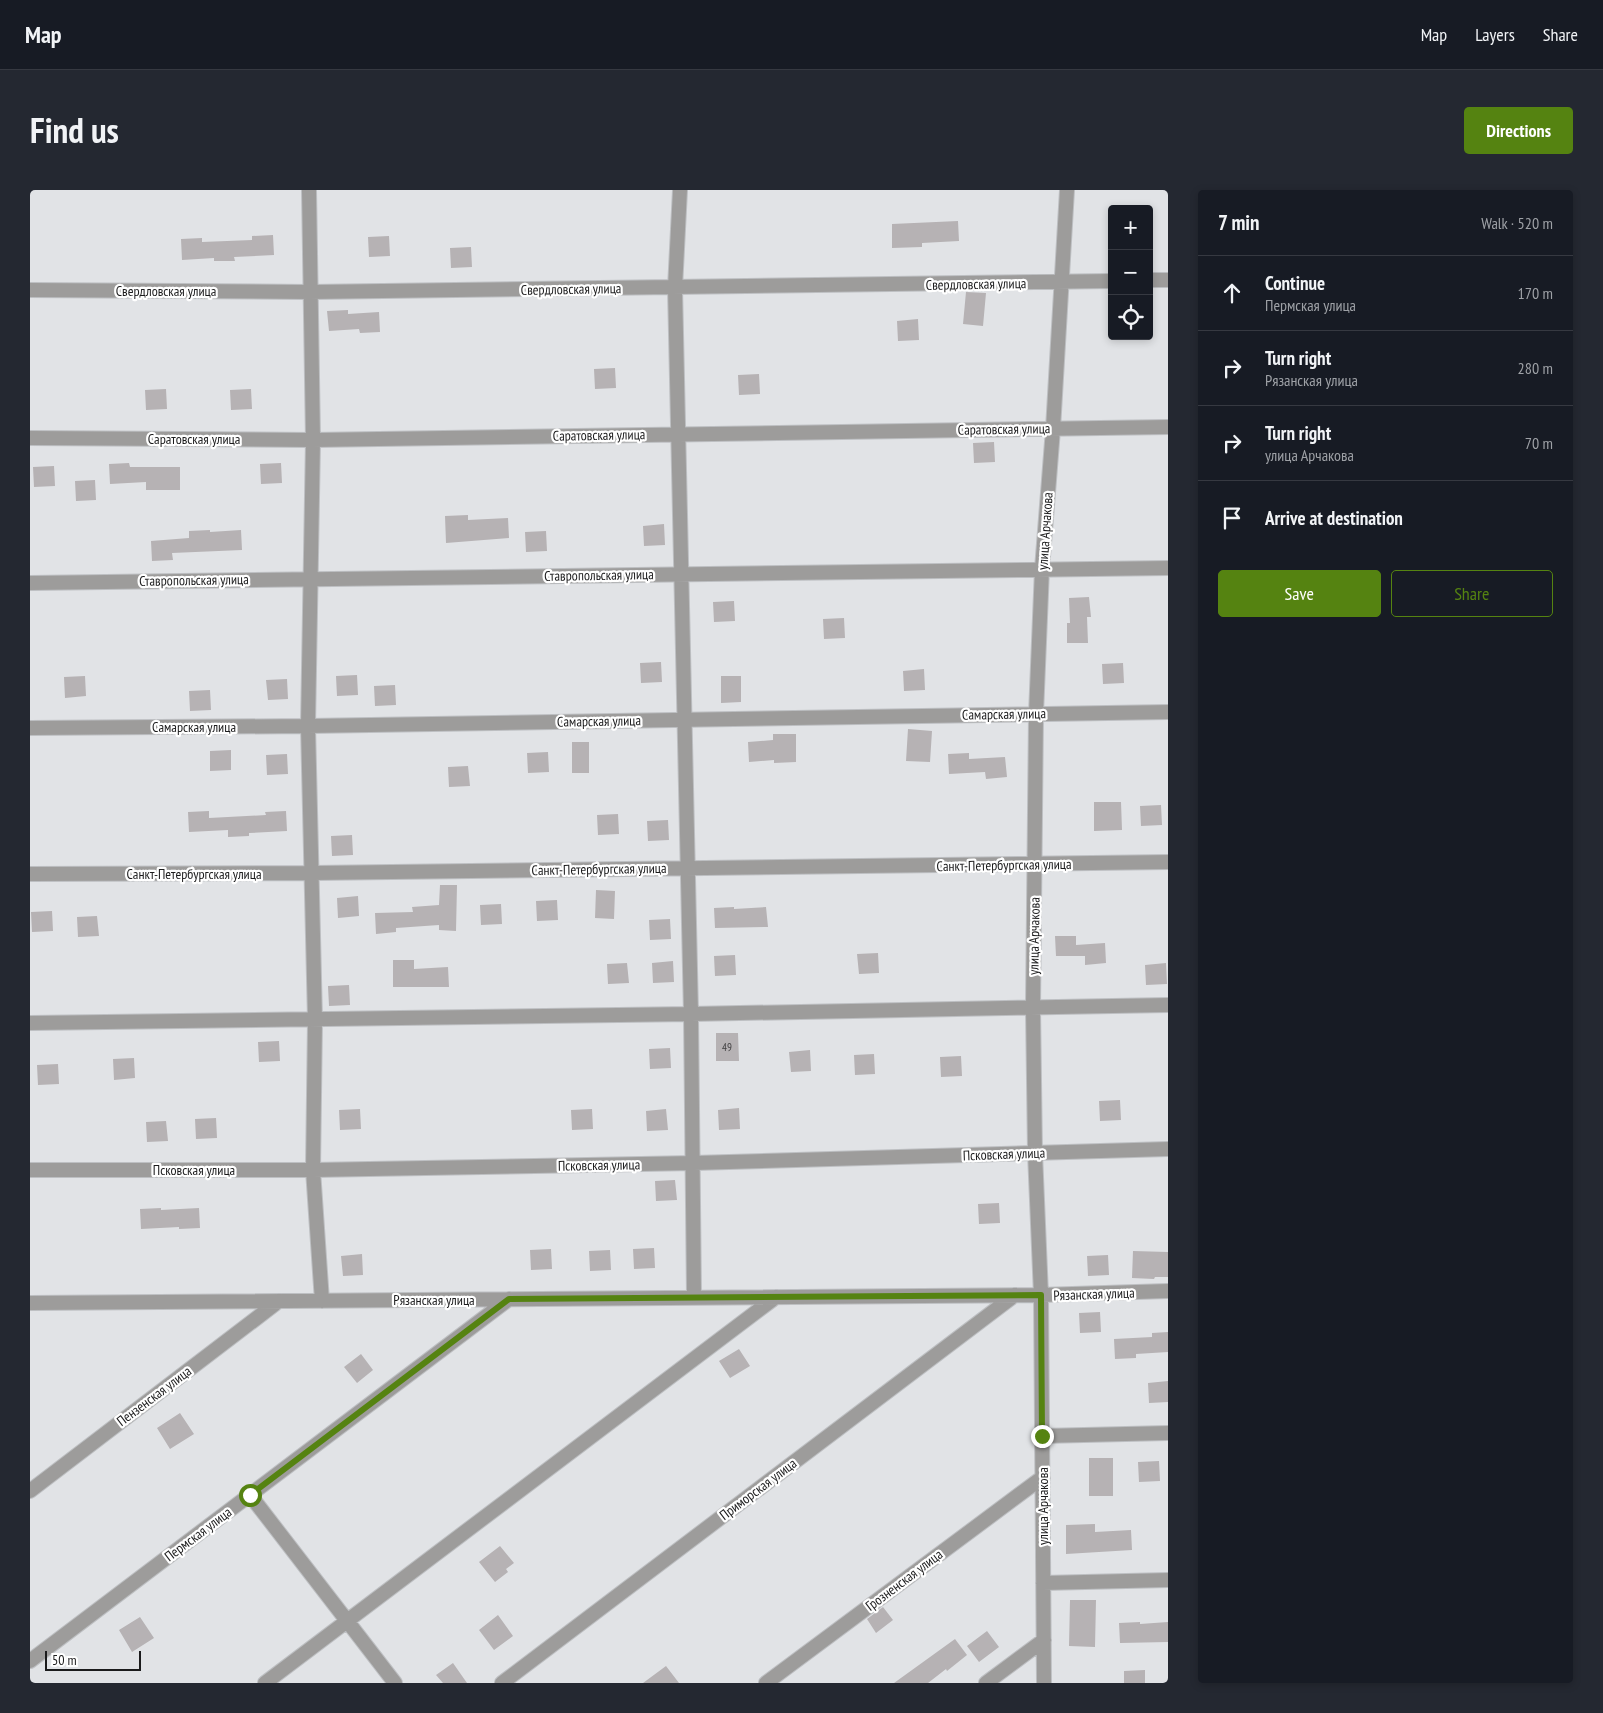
<!DOCTYPE html>
<meta charset="utf-8">
<style>
:root{--surface:#171b24;--page:#242831;--text:#f1f3f6;--muted:#9ea1a6;--line:#363941;--accent:#558311}
body{margin:0;font-family:"PT Sans Narrow",sans-serif;background:var(--page);color:var(--text)}
.controls{position:absolute;right:15px;top:15px;display:grid;overflow:hidden;border-radius:5px;box-shadow:0 2px 8px #0003}
.controls button{width:45px;height:45px;display:grid;place-items:center;padding:0;border:0;border-bottom:1px solid var(--line);background:var(--surface);color:var(--text);font:25px sans-serif}
.scale{position:absolute;left:15px;bottom:12px;width:96px;box-sizing:border-box;padding-left:5px;border:2px solid #1b1b1c;border-top:0;font-size:14px;line-height:18px;white-space:nowrap;color:#1b1b1c;-webkit-text-stroke:4px #fff;paint-order:stroke}
.stop{position:absolute;width:15px;height:15px;margin:-11px;border:4px solid #558311;border-radius:50%;background:#fff}
.stop.end{background:#558311;border-color:#fff;box-shadow:0 1px 5px #0008}
.list{margin:0;padding:0;list-style:none}
h2{display:flex;justify-content:space-between;align-items:center;height:65px;margin:0;padding:0 20px;font-size:21px}
h2 small{font-size:16px;font-weight:400;color:var(--muted)}
.list li{display:grid;grid-template-columns:32px 1fr auto;gap:15px;align-items:center;box-sizing:border-box;height:75px;padding:0 20px;border-top:1px solid var(--line)}
.list b{display:block;font-size:19px;white-space:nowrap}
.list p{margin:0;font-size:16px;white-space:nowrap;color:var(--muted)}
.list em{font-size:16px;font-style:normal;color:var(--muted)}
.actions{display:flex;gap:10px;padding:15px 20px}
.actions a{flex:1;padding:11px 0;border:1px solid var(--accent);border-radius:5px;text-align:center;font-size:18px;color:var(--accent)}
.actions .main{background:var(--accent);color:#fff}
.icon{flex:none;width:28px;height:28px;fill:none;stroke:currentColor;stroke-width:2;stroke-linecap:round;stroke-linejoin:round}
.map{position:relative;flex:none;width:1138px;height:1493px;overflow:hidden;border-radius:5px}
header{display:flex;align-items:center;gap:30px;box-sizing:border-box;height:70px;padding:0 25px;background:var(--surface);border-bottom:1px solid var(--line)}
header strong{font-size:24px}
nav{display:flex;gap:28px;margin-inline-start:auto;font-size:18px}
.intro{display:flex;align-items:center;justify-content:space-between;box-sizing:border-box;height:120px;padding:0 30px}
h1{margin:0;font-size:35px}
.button{padding:12px 22px;border-radius:5px;background:var(--accent);color:#fff;font-size:18px;font-weight:700}
main{display:flex;gap:30px;padding:0 30px}
aside{flex:1;background:var(--surface);border-radius:5px;box-shadow:0 2px 8px #0003}
.map>svg:first-child{display:block}
</style>
<header>
<strong>Map</strong>
<nav><a>Map</a><a>Layers</a><a>Share</a></nav>
</header>
<div class="intro"><h1>Find us</h1><a class="button">Directions</a></div>
<main>
<div class="map">
<svg width="1138" height="1493" viewBox="0 0 1138 1493">
<rect width="100%" height="100%" fill="#e1e3e6"/>
<path fill="#b6b2b4" d="M928,31L929,51L892,53V57L862,58V34Z
M243,45L244,65L204,67L205,71H184V68L152,70L151,49L172,48V52L222,50V46Z
M359,46L360,66L339,67L338,47Z
M441,57L442,77L421,78L420,58Z
M936,102L956,103L953,136L933,134Z
M318,120V124L349,122L350,142L330,143L329,139L299,141L297,121Z
M888,129L889,150L868,151L867,131Z
M585,178L586,198L565,199L564,179Z
M729,184L730,204L709,205L708,185Z
M136,199L137,219L116,220L115,200Z
M221,199L222,219L201,220L200,200Z
M964,252L965,272L944,273L943,253Z
M99,273L100,277H150V300H116V292L80,294L79,274Z
M251,273L252,293L231,294L230,274Z
M24,276L25,296L4,297L3,277Z
M65,290L66,310L46,311L45,291Z
M438,325V330L478,328L479,348L416,353L415,326Z
M634,334L635,355L614,356L613,336Z
M180,340V342L211,340L212,360L142,363L143,370L122,371L121,351L159,348V341Z
M516,341L517,361L496,362L495,342Z
M1059,407L1061,427H1057L1058,453H1037V433H1040L1039,408Z
M704,411L705,431L684,432L683,412Z
M814,428L815,448L794,449L793,429Z
M631,472L632,492L611,493L610,473Z
M1093,473L1094,493L1073,494L1072,474Z
M894,479L895,500L874,501L873,481Z
M327,485L328,505L307,506L306,486Z
M55,486L56,506L35,508L34,487Z
M691,486H711V512L691,513Z
M257,489L258,509L238,510L236,490Z
M365,495L366,515L345,516L344,496Z
M180,500L181,520L160,521L159,501Z
M878,539L902,541L900,572L876,571Z
M743,544H766V572L744,573V570L719,572L718,552L743,550Z
M542,552H559V583H542Z
M201,560V580L180,581V561Z
M518,562L519,582L498,583L497,563Z
M939,563V569L975,567L977,587L956,589L955,582L919,584L918,564Z
M257,564L258,584L237,585L236,565Z
M438,576L440,596L419,597L418,577Z
M1064,612H1091L1092,640L1064,641Z
M1131,615L1132,635L1111,636L1110,616Z
M179,621V628L236,625L235,622L256,621L257,641L219,643V646L198,647V640L159,642L158,622Z
M588,624L589,644L568,645L567,625Z
M638,630L639,650L618,651L617,631Z
M322,645L323,665L302,666L301,646Z
M410,695H427L426,741L409,740V735L366,738V742L346,744L345,723L383,722L382,717L409,715Z
M566,700L585,701L584,729L565,728Z
M328,706L329,726L308,728L307,708Z
M527,710L528,730L507,731L506,711Z
M471,714L472,734L451,735L450,715Z
M704,717V719L736,717L738,737L685,738L684,718Z
M22,721L23,741L2,742L1,722Z
M67,726L69,746L48,747L47,727Z
M640,729L641,749L620,750L619,730Z
M1025,746H1046V755L1075,753L1076,773L1055,775V766H1026Z
M848,763L849,783L829,784L827,764Z
M705,765L706,785L685,786L684,766Z
M363,770H384V779L418,777L419,797H363Z
M643,771L644,792L623,793L622,773Z
M597,773L599,793L578,794L577,774Z
M1136,773L1137,794L1116,795L1115,775Z
M319,795L320,815L299,816L298,796Z
M686,843H708L709,871H686Z
M249,851L250,871L229,872L228,852Z
M640,858L641,878L620,879L619,859Z
M780,860L781,881L761,882L759,862Z
M844,864L845,884L825,885L824,865Z
M931,866L932,886L911,887L910,867Z
M104,868L105,888L84,890L83,869Z
M28,874L29,894L8,895L7,875Z
M1090,910L1091,930L1070,931L1069,911Z
M709,918L710,939L689,940L688,920Z
M330,919L331,939L310,940L309,920Z
M562,919L563,939L542,940L541,920Z
M636,919L638,940L617,941L616,921Z
M186,928L187,948L166,949L165,929Z
M136,931L138,951L117,952L116,932Z
M645,990L647,1010L626,1011L625,991Z
M969,1013L970,1033L949,1034L948,1014Z
M131,1018V1020L169,1018L170,1038L149,1039V1037L111,1039L110,1019Z
M624,1058L625,1078L604,1079L603,1059Z
M521,1059L522,1079L501,1080L500,1060Z
M580,1060L581,1080L560,1081L559,1061Z
M1103,1061L1138,1062V1087H1125L1124,1089L1102,1088Z
M332,1064L333,1085L313,1086L311,1066Z
M1078,1065L1079,1085L1058,1086L1057,1066Z
M1070,1122L1071,1142L1050,1143L1049,1123Z
M1138,1142V1162L1106,1164V1168L1085,1169L1084,1149L1122,1147V1143Z
M709,1159L720,1176L700,1188L689,1171Z
M331,1164L343,1180L327,1193L314,1177Z
M1138,1191V1212L1119,1213L1118,1193Z
M150,1223L164,1244L140,1259L127,1238Z
M1059,1268H1083V1306H1059Z
M1129,1271L1130,1291L1109,1292L1108,1272Z
M1065,1334V1342L1101,1340L1102,1360L1036,1364V1335Z
M470,1356L484,1373L476,1379L478,1382L465,1392L449,1372Z
M1040,1410H1066L1065,1457L1039,1456Z
M853,1417L863,1430L846,1443L837,1429Z
M468,1425L483,1446L464,1460L449,1440Z
M110,1427L124,1448L102,1462L89,1440Z
M1110,1432V1434L1138,1432V1452L1090,1453L1089,1433Z
M957,1441L969,1457L949,1472L937,1456Z
M925,1449L937,1465L917,1481L916,1479L898,1493H864Z
M423,1473L437,1493H413L406,1485Z
M636,1476L649,1493H613Z
M1115,1480V1493H1094V1481Z"/>
<g fill="none" stroke-linecap="round" stroke-linejoin="round">
<defs>
<path id="minor" d="M279,0L283,250L278,536L285,830L283,980L292,1111
M650,0L645,98L661,824L664,1108
M1119,90H1138
M0,100L280,102L1082,91
M0,248L283,250L1138,237
M0,393L1138,378
M0,538L278,536L1138,522
M0,684L283,683L1138,672
M0,833L661,824L1138,815
M0,980H283L664,973L1138,959
M0,1113L1011,1105L1138,1101
M1012,1246L1138,1243
M0,1301L249,1111
M220,1305L365,1493
M1013,1393L1138,1390
M0,1471L479,1109
M235,1493L746,1107
M472,1493L985,1105
M736,1493L1013,1287
M956,1493L1014,1450
M1014,1493L1011,1105L1005,963L1003,818L1006,524L1012,379L1023,239L1037,0"/>
</defs>
<use href="#minor" stroke="#bdbfc2" stroke-width="16"/>
<use href="#minor" stroke="#9d9c9b" stroke-width="14"/>
</g>
<g fill="none" stroke-linecap="round" stroke-linejoin="round">
<path stroke="#558311" stroke-width="6" d="M220,1305L479,1109L1011,1105L1012,1246"/>
</g>
<g text-anchor="middle" dominant-baseline="central" stroke-width="4.5" stroke-linejoin="round" paint-order="stroke">
<g font-size="11" fill="#424142">
<text x="697" y="857">49</text>
</g>
<g font-size="14" fill="#1b1b1c" stroke="#fff">
<text transform="translate(946 94) rotate(-1)">Свердловская улица</text>
<text transform="translate(541 99) rotate(-1)">Свердловская улица</text>
<text x="136" y="101">Свердловская улица</text>
<text transform="translate(974 239) rotate(-1)">Саратовская улица</text>
<text transform="translate(569 245) rotate(-1)">Саратовская улица</text>
<text x="164" y="249">Саратовская улица</text>
<text transform="translate(1015 341) rotate(-86)">улица Арчакова</text>
<text transform="translate(569 385) rotate(-1)">Ставропольская улица</text>
<text transform="translate(164 390) rotate(-1)">Ставропольская улица</text>
<text transform="translate(974 524) rotate(-1)">Самарская улица</text>
<text transform="translate(569 531) rotate(-1)">Самарская улица</text>
<text x="164" y="537">Самарская улица</text>
<text transform="translate(974 675) rotate(-1)">Санкт-Петербургская улица</text>
<text transform="translate(569 679) rotate(-1)">Санкт-Петербургская улица</text>
<text x="164" y="684">Санкт-Петербургская улица</text>
<text transform="translate(1004 746) rotate(-89)">улица Арчакова</text>
<text transform="translate(974 964) rotate(-2)">Псковская улица</text>
<text transform="translate(569 975) rotate(-1)">Псковская улица</text>
<text x="164" y="980">Псковская улица</text>
<text transform="translate(1064 1104) rotate(-2)">Рязанская улица</text>
<text x="404" y="1110">Рязанская улица</text>
<text transform="translate(124 1206) rotate(-37)">Пензенская улица</text>
<text transform="translate(728 1299) rotate(-37)">Приморская улица</text>
<text transform="translate(1013 1316) rotate(-90)">улица Арчакова</text>
<text transform="translate(168 1344) rotate(-37)">Пермская улица</text>
<text transform="translate(874 1390) rotate(-37)">Грозненская улица</text>
</g>
</g>
</svg>
<div class="controls">
<button>+</button>
<button>−</button>
<button><svg class="icon" aria-label="locate" viewBox="0 0 24 24"><circle cx="12" cy="12" r="6"/><path d="M12 2v4M12 18v4M2 12h4M18 12h4"/></svg></button>
</div>
<div class="scale">50 m</div>
<div class="stop" style="left:220px;top:1305px"></div>
<div class="stop end" style="left:1012px;top:1246px"></div>
</div>
<aside>
<h2>7 min<small>Walk · 520 m</small></h2>
<ul class="list">
<li><svg class="icon" aria-label="ahead" viewBox="0 0 24 24"><path d="M12 20V5M6 11l6-6 6 6"/></svg><div><b>Continue</b><p>Пермская улица</p></div><em>170 m</em></li>
<li><svg class="icon" aria-label="right" viewBox="0 0 24 24"><path d="M7 20v-9h11M14 6l5 5-5 5"/></svg><div><b>Turn right</b><p>Рязанская улица</p></div><em>280 m</em></li>
<li><svg class="icon" aria-label="right" viewBox="0 0 24 24"><path d="M7 20v-9h11M14 6l5 5-5 5"/></svg><div><b>Turn right</b><p>улица Арчакова</p></div><em>70 m</em></li>
<li><svg class="icon" aria-label="arrive" viewBox="0 0 24 24"><path d="M6 21V4h12l-3 4 3 4H6"/></svg><div><b>Arrive at destination</b></div></li>
</ul>
<div class="actions"><a class="main">Save</a><a>Share</a></div>
</aside>
</main>
